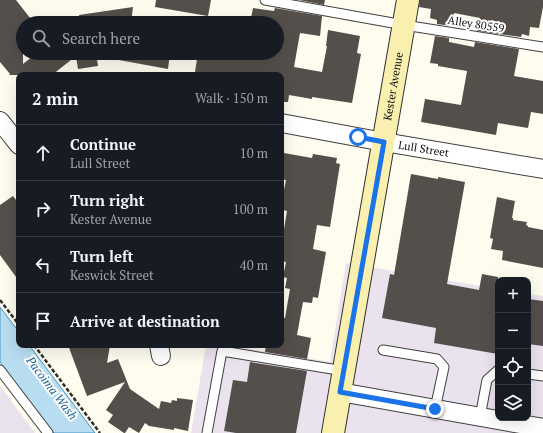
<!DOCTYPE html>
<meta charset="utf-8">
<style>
:root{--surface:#171b24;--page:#20242c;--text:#f1f3f6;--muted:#9ea1a6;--line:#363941}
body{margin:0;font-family:"PT Serif",serif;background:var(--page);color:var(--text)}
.controls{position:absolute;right:12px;bottom:12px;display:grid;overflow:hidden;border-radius:8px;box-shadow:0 4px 16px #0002}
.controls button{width:36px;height:36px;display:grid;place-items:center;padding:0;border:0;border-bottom:1px solid var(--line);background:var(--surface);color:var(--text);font:20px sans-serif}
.stop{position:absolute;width:12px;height:12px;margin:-9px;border:3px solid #1a73e8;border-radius:50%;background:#fff}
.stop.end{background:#1a73e8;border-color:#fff;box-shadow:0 1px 4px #0008}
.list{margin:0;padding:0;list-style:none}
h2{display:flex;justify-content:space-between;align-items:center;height:52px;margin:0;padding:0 16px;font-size:17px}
h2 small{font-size:13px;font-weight:400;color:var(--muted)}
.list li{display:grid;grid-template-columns:26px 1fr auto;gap:12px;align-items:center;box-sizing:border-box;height:56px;padding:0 16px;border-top:1px solid var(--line)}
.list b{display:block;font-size:15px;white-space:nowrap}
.list p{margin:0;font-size:13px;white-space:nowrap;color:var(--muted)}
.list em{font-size:13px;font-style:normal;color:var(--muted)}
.icon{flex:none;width:22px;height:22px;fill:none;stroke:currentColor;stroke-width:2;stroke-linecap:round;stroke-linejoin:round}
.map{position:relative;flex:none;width:543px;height:433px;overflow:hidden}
.search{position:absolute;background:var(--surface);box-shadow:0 4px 16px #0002;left:16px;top:16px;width:268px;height:44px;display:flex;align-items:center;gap:10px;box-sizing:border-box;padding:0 14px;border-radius:22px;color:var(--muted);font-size:15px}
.panel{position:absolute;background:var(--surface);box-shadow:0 4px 16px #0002;left:16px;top:72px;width:268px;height:276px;border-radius:8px}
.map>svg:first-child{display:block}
</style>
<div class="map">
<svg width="543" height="433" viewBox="0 0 543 433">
<rect width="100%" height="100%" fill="#fefbef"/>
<path fill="#eae2ec" d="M346,263L498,289V418H528V294L543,296V433H191L206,345H227L330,362Z
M0,386L35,433H0Z"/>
<path fill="#b8ddf1" stroke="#4493c3" d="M0,307L19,332V345H29L95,433H54L0,362Z"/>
<path fill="#554f4b" d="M0,0H16L34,23H23V64L37,53H96L98,66L78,69L76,56L52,75H9L10,74L0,62Z
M156,0H211L208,16L155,7Z
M299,0H325L324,5Z
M420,0H543V7L539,28L530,27L529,36L522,34L521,37L477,31L480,18L454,13L452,26L437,24V20L430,18L431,9L419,7Z
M133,7L131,23H80L79,15Z
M253,8L274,11L275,8L322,16L320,36L300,33L294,67L322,72L327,46H326L328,30L360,36L357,53L361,54L352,103L312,97V99L289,95L288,102H281V75H210L195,72L198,53H277V23H250Z
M435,36L449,38V42L474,47L475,42L519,49L514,76L543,81V114L531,112L528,128L498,123L496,135L421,122L425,99L461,105L467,71L438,66V64L430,63Z
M120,53H170L168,69L119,60Z
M284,153L312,158L313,154L337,158L336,163L340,164L330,227L317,225L313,249L326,252L318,298L313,297L312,303L303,302L297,335L311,338L307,359L265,352L266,345H281V318H285L290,289L285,288L287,278L283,277L286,262L281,261V248L287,211L283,210L284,200H282L286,180L281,179V171Z
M411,174L438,179V177L465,182L447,284L479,290L482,274L498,277V354L434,343L436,328L382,318L390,274L394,275Z
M13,196L19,204V281L0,255V205Z
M497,197L515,201L512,218H513V220L527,222L526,225L528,226V227L543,230V268L502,260L503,251L491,249L493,239L490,238Z
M528,299L543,301V346L528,344Z
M68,345H110L107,363L118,359L130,389L159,409L161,401L171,403L172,400L177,401V398L193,400L188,431L174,428V430L149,426L145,423L139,433L129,427L125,433H124L108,422L113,415L106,410L125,382L87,396Z
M250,362L307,371L296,433H236L224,431L233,380L247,382Z"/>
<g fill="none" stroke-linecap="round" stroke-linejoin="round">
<defs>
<path id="lane" d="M265,0L404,25L543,47
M383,350L437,359L444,367L435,409
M0,370L48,433
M528,374L543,376
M480,417L487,380L498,370
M207,433L222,351L344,371"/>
<g id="street">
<path d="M0,121L19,145"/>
<path id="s1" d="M281,123L384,142L543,169"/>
<path d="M159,345L161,356"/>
<path d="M340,392L543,428"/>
</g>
<g id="secondary">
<path id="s2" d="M333,433L408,0"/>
</g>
</defs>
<use href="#lane" stroke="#404040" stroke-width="11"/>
<use href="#street" stroke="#404040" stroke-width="20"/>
<use href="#secondary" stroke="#2f2f2f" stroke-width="24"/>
<path stroke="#2f2f2f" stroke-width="2.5" stroke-dasharray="4 2" stroke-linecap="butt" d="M0,300L19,325
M34,345L100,433"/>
<use href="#lane" stroke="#fff" stroke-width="9"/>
<use href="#street" stroke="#fff" stroke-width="18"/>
<use href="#secondary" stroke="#f9efaf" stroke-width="22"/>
</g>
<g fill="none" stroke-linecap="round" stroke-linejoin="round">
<path stroke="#1a73e8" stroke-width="5" d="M358,137L384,142L340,392L435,409"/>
</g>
<g text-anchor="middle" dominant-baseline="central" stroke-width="4" stroke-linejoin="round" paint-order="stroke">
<g font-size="11" fill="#0d0d0d" stroke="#fff">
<text transform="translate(476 24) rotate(9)">Alley 80559</text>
<text stroke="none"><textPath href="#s2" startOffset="352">Kester Avenue</textPath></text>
<text stroke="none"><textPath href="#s1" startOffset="145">Lull Street</textPath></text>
</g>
<g font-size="12" font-style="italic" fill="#206596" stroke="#fff">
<text transform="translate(52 388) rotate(53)">Pacoima Wash</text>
</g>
</g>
</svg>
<div class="controls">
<button>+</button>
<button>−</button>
<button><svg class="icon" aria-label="locate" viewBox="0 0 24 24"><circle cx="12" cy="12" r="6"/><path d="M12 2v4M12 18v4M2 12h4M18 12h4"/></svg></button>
<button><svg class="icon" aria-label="layers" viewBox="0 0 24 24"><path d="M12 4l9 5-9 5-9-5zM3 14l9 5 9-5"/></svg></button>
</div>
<div class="stop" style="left:358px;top:137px"></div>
<div class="stop end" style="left:435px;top:409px"></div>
<div class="search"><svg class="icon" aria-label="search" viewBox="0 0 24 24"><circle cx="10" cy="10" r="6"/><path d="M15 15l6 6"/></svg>Search here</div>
<section class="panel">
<h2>2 min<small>Walk · 150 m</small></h2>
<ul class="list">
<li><svg class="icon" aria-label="ahead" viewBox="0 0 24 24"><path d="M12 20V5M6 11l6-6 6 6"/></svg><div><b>Continue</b><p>Lull Street</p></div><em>10 m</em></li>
<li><svg class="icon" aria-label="right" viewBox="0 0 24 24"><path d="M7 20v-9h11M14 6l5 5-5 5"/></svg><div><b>Turn right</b><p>Kester Avenue</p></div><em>100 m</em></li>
<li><svg class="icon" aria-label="left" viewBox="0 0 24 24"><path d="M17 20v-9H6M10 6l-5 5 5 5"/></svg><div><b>Turn left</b><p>Keswick Street</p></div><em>40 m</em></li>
<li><svg class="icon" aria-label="arrive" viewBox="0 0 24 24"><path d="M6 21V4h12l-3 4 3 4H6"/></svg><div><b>Arrive at destination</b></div></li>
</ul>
</section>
</div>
